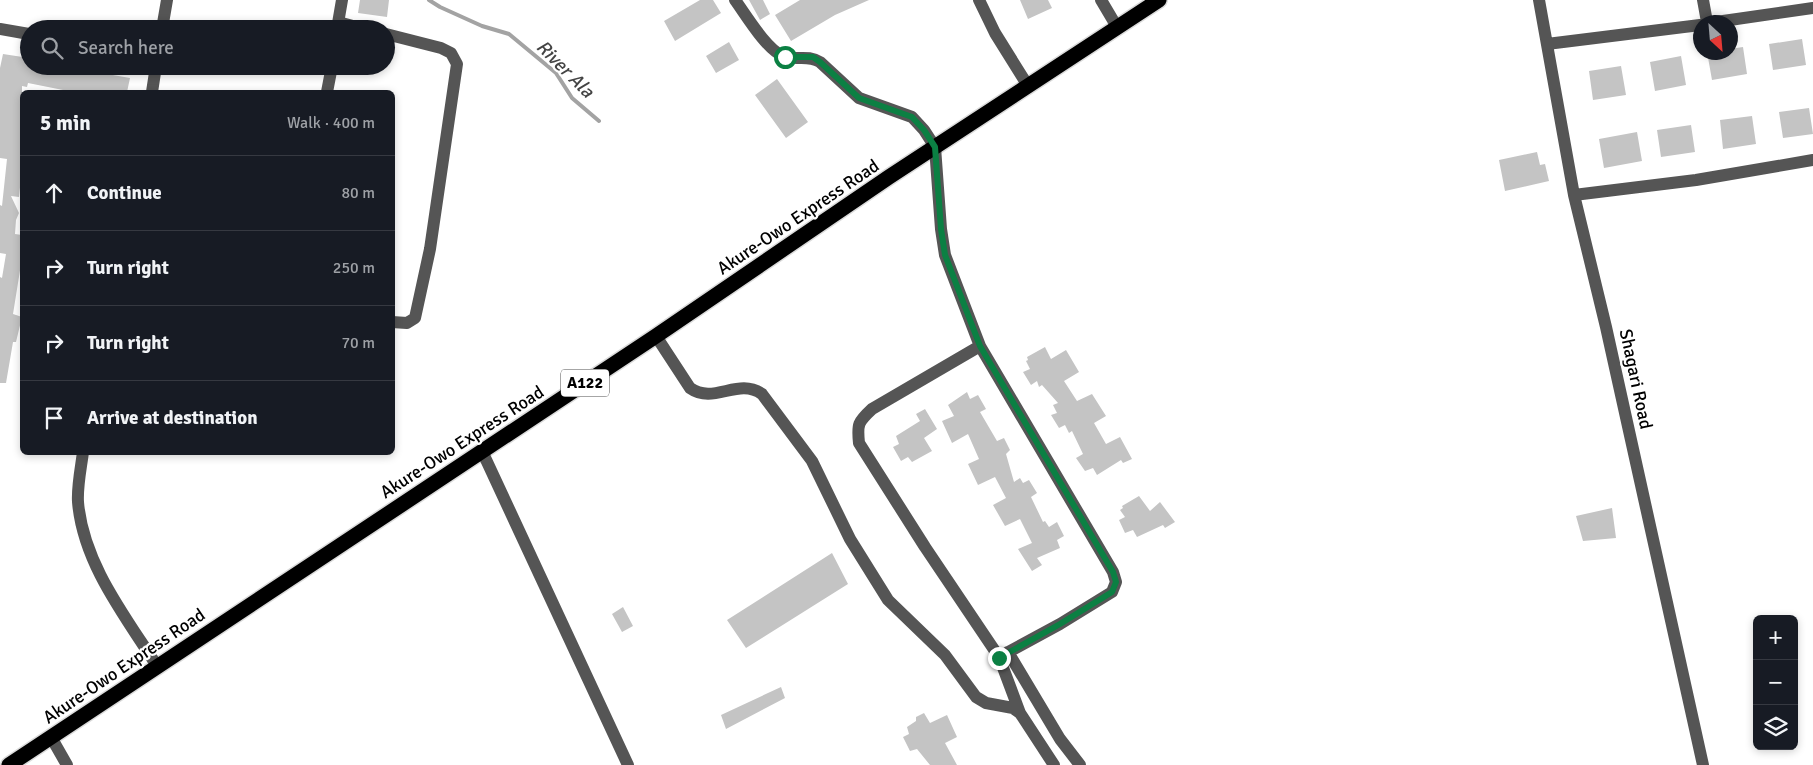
<!DOCTYPE html>
<meta charset="utf-8">
<style>
:root{--surface:#171b24;--page:#20242c;--text:#f1f3f6;--muted:#9ea1a6;--line:#363941}
body{margin:0;font-family:Signika,sans-serif;background:var(--page);color:var(--text)}
.controls{position:absolute;right:15px;bottom:15px;display:grid;overflow:hidden;border-radius:8px;box-shadow:0 2px 8px #0003}
.controls button{width:45px;height:45px;display:grid;place-items:center;padding:0;border:0;border-bottom:1px solid var(--line);background:var(--surface);color:var(--text);font:25px sans-serif}
.compass{position:absolute;left:1693px;top:15px;width:45px;height:45px;border-radius:50%;background:var(--surface);box-shadow:0 2px 8px #0003;rotate:154deg}
.stop{position:absolute;width:15px;height:15px;margin:-11px;border:4px solid #0b8043;border-radius:50%;background:#fff}
.stop.end{background:#0b8043;border-color:#fff;box-shadow:0 1px 5px #0008}
.list{margin:0;padding:0;list-style:none}
h2{display:flex;justify-content:space-between;align-items:center;height:65px;margin:0;padding:0 20px;font-size:21px}
h2 small{font-size:16px;font-weight:400;color:var(--muted)}
.list li{display:grid;grid-template-columns:32px 1fr auto;gap:15px;align-items:center;box-sizing:border-box;height:75px;padding:0 20px;border-top:1px solid var(--line)}
.list b{display:block;font-size:19px;white-space:nowrap}
.list em{font-size:16px;font-style:normal;color:var(--muted)}
.icon{flex:none;width:28px;height:28px;fill:none;stroke:currentColor;stroke-width:2;stroke-linecap:round;stroke-linejoin:round}
.map{position:relative;flex:none;width:1813px;height:765px;overflow:hidden}
.search{position:absolute;background:var(--surface);box-shadow:0 2px 8px #0003;left:20px;top:20px;width:375px;height:55px;display:flex;align-items:center;gap:12px;box-sizing:border-box;padding:0 18px;border-radius:28px;color:var(--muted);font-size:19px}
.panel{position:absolute;background:var(--surface);box-shadow:0 2px 8px #0003;left:20px;top:90px;width:375px;height:365px;border-radius:8px}
.map>svg:first-child{display:block}
</style>
<div class="map">
<svg width="1813" height="765" viewBox="0 0 1813 765">
<rect width="100%" height="100%" fill="#fff"/>
<g fill="none" stroke-linecap="round" stroke-linejoin="round">
<path stroke="#a3a3a3" stroke-width="4" d="M429,0L440,7L482,26L509,34L556,73L572,98L599,121"/>
</g>
<path fill="#c4c4c4" d="M360,0H389L387,17L358,13Z
M700,0H713L721,13L675,41L664,21Z
M749,0H763L770,14L760,20Z
M800,0H869L835,15L791,41L775,15Z
M1020,0H1048L1052,8L1028,19Z
M1802,39L1806,65L1773,70L1769,44Z
M729,42L739,60L716,73L706,56Z
M1743,47L1747,74L1712,80L1707,52H1730V49Z
M3,54L29,58V66H61L130,78L127,92H67L68,91L28,83L27,87L22,86V168L19,197L11,196L19,213L16,220L15,234L22,235V258L13,314L22,317L16,342H13L6,383H0V277L2,278L6,254L0,253V205L2,206L7,159L0,158V68Z
M1681,56L1686,85L1655,91L1650,62Z
M1621,66L1626,95L1593,100L1589,71Z
M777,79L808,122L786,138L755,95Z
M1809,108L1813,134L1783,138L1779,112Z
M1752,116L1756,144L1723,149L1720,120Z
M1691,125L1695,152L1661,157L1657,130Z
M1637,132L1642,161L1604,168L1599,139Z
M1537,152L1540,165L1545,164L1549,181L1505,191L1499,160Z
M1045,347L1051,359L1066,350L1079,372L1064,381L1077,401L1092,394L1106,416L1094,423L1106,444L1120,437L1132,459L1123,463L1121,460L1097,475L1093,468L1085,471L1076,458L1083,454L1072,431L1069,433L1065,425L1059,428L1051,415L1057,413L1053,405L1058,403L1042,385L1039,387L1037,381L1031,385L1023,372L1030,369L1026,361L1028,360L1027,357Z
M967,392L970,399L978,395L986,409L980,412L997,441L1004,438L1010,450L1006,454L1014,482L1020,478L1023,483L1029,480L1037,493L1031,497L1043,522L1045,521L1049,527L1057,522L1064,536L1057,540L1060,548L1037,558L1042,565L1032,571L1018,549L1032,543L1020,519L1005,526L993,505L1006,498L995,477L978,485L968,464L979,459L968,434L952,443L942,421L954,416L948,405Z
M925,409L937,429L924,438L932,451L912,462L908,457L901,461L893,447L899,444L896,436L920,421L916,414Z
M1139,496L1150,511L1160,502L1175,522L1165,528L1163,525L1137,537L1133,530L1125,533L1119,520L1125,517L1120,510L1123,508L1122,506Z
M1612,508L1616,538L1583,541L1576,516Z
M832,553L848,584L746,648L727,620Z
M623,607L633,626L622,632L612,614Z
M781,687L785,698L726,729L721,715Z
M924,713L930,723L947,715L957,737L945,743L957,765H930L917,749L910,751L903,737L909,734L907,727L916,721V717Z"/>
<g fill="none" stroke-linecap="round" stroke-linejoin="round">
<defs>
<path id="highway" d="M9,765L656,336L889,177L1159,0"/>
</defs>
<use href="#highway" stroke="#dbdbdb" stroke-width="18"/>
<path stroke="#555" stroke-width="12" d="M735,0C746,15 766,49 783,56C796,61 807,54 820,62L859,98L912,117L924,130L935,147L941,229L945,255L980,346L1113,572L1116,582L1112,592L1060,624L999,657
M979,0L995,33L1028,86
M1101,0L1117,27
M1539,0L1574,195L1606,327L1703,765
M1703,0L1707,22
M338,22L364,29
M1716,22L1813,8
M0,29L29,34
M162,29L167,0
M337,29L342,0
M386,34L441,48L451,53L457,64L430,249L415,318L407,323L392,322
M1547,44L1700,25
M152,92L156,66
M327,92L332,66
M1574,195L1696,180L1813,160
M656,336L690,388C714,405 738,377 762,394L812,461L850,539L888,600L945,655L976,697L986,703L1013,708L1020,713L1054,765
M980,346L872,409C858,422 857,424 859,443L925,547L999,657L1020,713
M482,451L628,765
M83,452C81,468 77,486 78,502C83,563 125,616 157,666
M1008,652L1060,739L1080,765
M51,737L67,765"/>
<use href="#highway" stroke="#000" stroke-width="15"/>
</g>
<g fill="none" stroke-linecap="round" stroke-linejoin="round">
<path stroke="#0b8043" stroke-width="6" d="M785,57H813L820,62L859,98L912,117L924,130L935,147L941,229L945,255L980,346L1113,572L1116,582L1112,592L1060,624L999,658"/>
</g>
<g text-anchor="middle" dominant-baseline="central" stroke-width="4.5" stroke-linejoin="round" paint-order="stroke">
<rect fill="#fff" stroke="#4c4c4c" stroke-width="1" x="561" y="369.5" width="48" height="27" rx="4"/>
<g font-size="16" font-weight="bold" fill="#000">
<text x="585" y="383">A122</text>
</g>
<g font-size="18" fill="#000" stroke="#fff">
<text transform="translate(798 217) rotate(-34)">Akure-Owo Express Road</text>
<text transform="translate(1636 379) rotate(78)">Shagari Road</text>
<text transform="translate(462 442) rotate(-33)">Akure-Owo Express Road</text>
<text transform="translate(124 666) rotate(-34)">Akure-Owo Express Road</text>
</g>
<g font-size="19" font-style="italic" fill="#444" stroke="#fff">
<text transform="translate(565 69) rotate(45)">River Ala</text>
</g>
</g>
</svg>
<div class="controls">
<button>+</button>
<button>−</button>
<button><svg class="icon" aria-label="layers" viewBox="0 0 24 24"><path d="M12 4l9 5-9 5-9-5zM3 14l9 5 9-5"/></svg></button>
</div>
<svg class="compass" viewBox="-18 -18 36 36"><path d="M0-13l5 13h-10z" fill="#e53935"/><path d="M0 13l5-13h-10z" fill="#9ea1a6"/></svg>
<div class="stop" style="left:785px;top:57px"></div>
<div class="stop end" style="left:999px;top:658px"></div>
<div class="search"><svg class="icon" aria-label="search" viewBox="0 0 24 24"><circle cx="10" cy="10" r="6"/><path d="M15 15l6 6"/></svg>Search here</div>
<section class="panel">
<h2>5 min<small>Walk · 400 m</small></h2>
<ul class="list">
<li><svg class="icon" aria-label="ahead" viewBox="0 0 24 24"><path d="M12 20V5M6 11l6-6 6 6"/></svg><div><b>Continue</b></div><em>80 m</em></li>
<li><svg class="icon" aria-label="right" viewBox="0 0 24 24"><path d="M7 20v-9h11M14 6l5 5-5 5"/></svg><div><b>Turn right</b></div><em>250 m</em></li>
<li><svg class="icon" aria-label="right" viewBox="0 0 24 24"><path d="M7 20v-9h11M14 6l5 5-5 5"/></svg><div><b>Turn right</b></div><em>70 m</em></li>
<li><svg class="icon" aria-label="arrive" viewBox="0 0 24 24"><path d="M6 21V4h12l-3 4 3 4H6"/></svg><div><b>Arrive at destination</b></div></li>
</ul>
</section>
</div>
